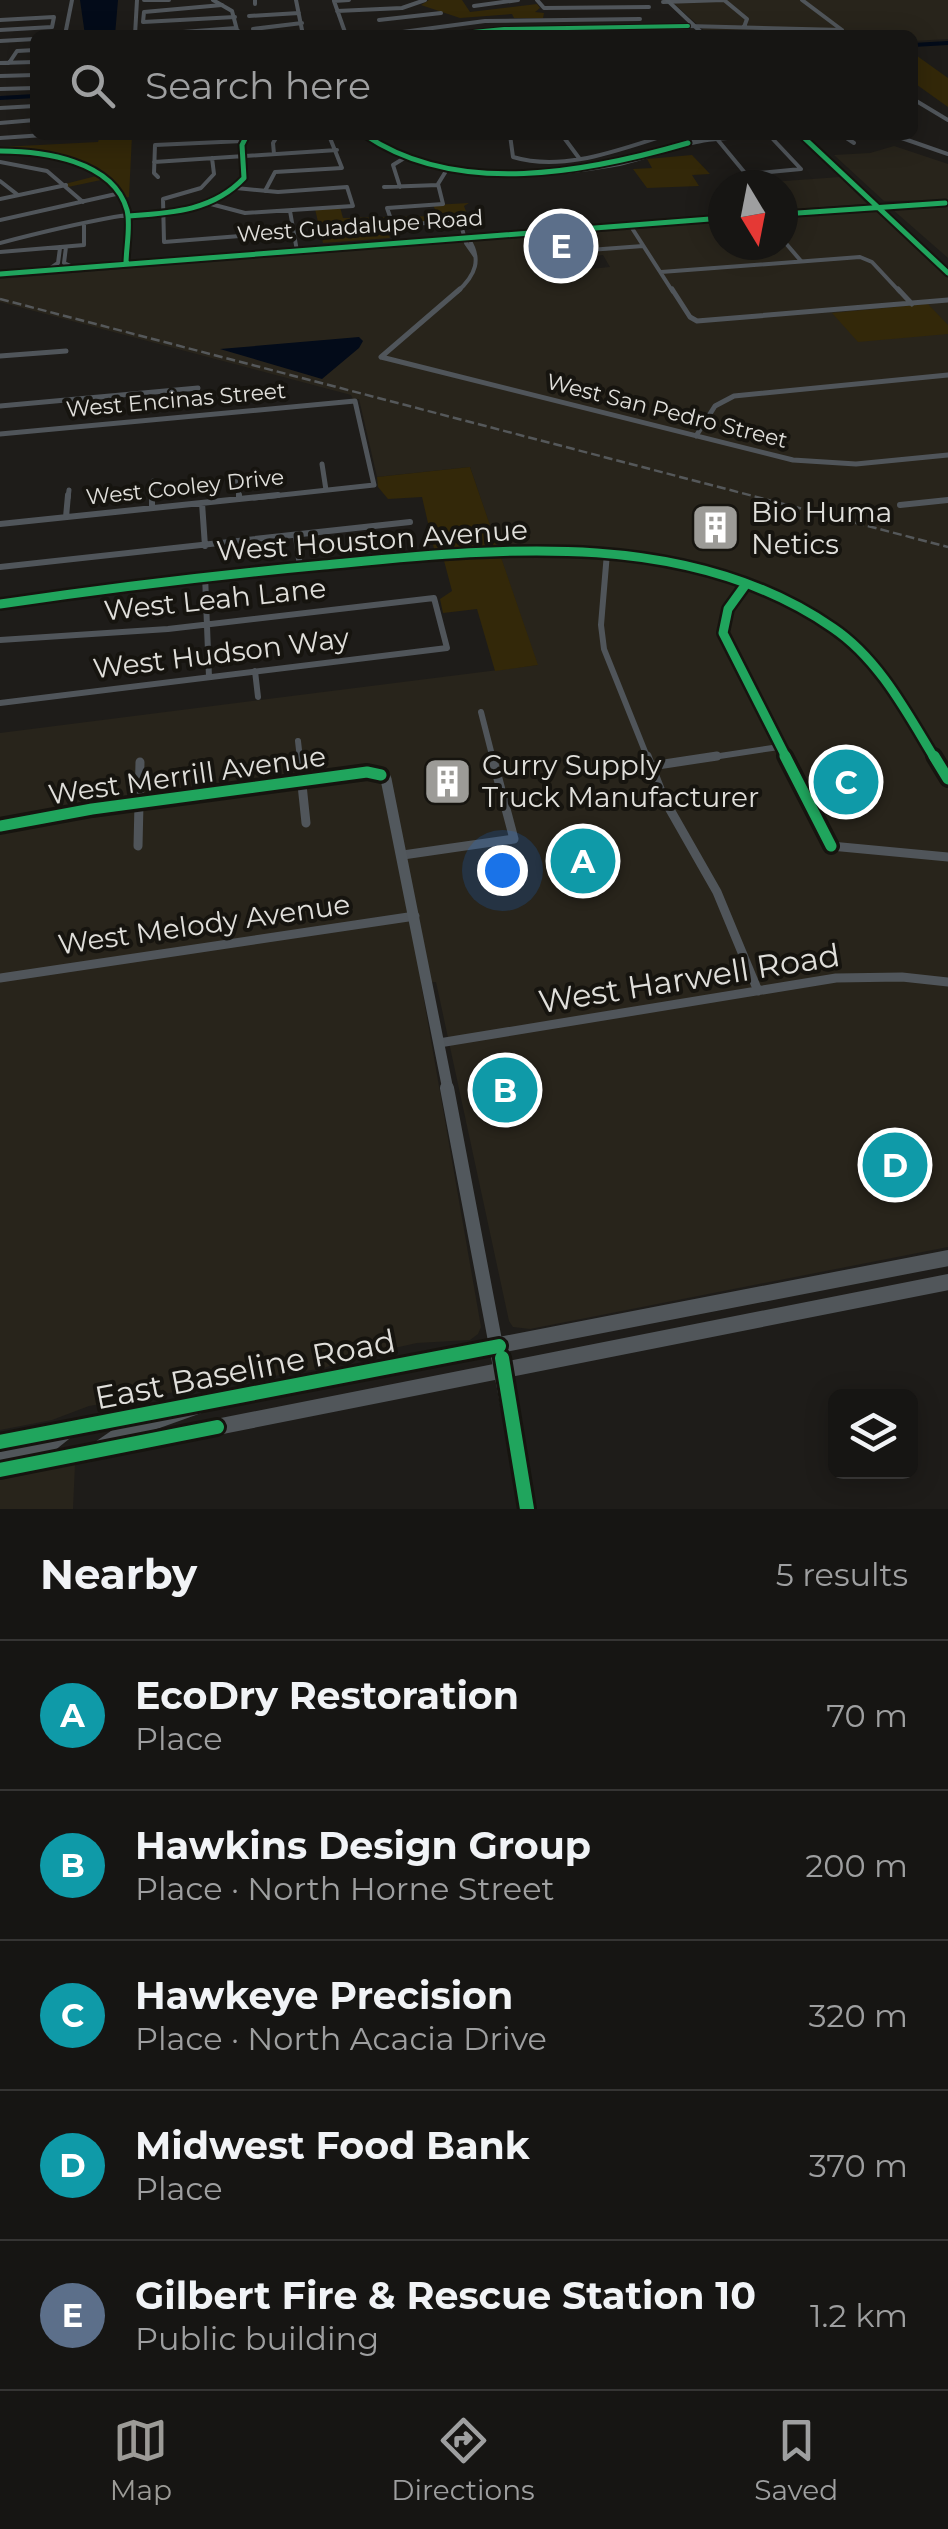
<!DOCTYPE html>
<meta charset="utf-8">
<style>
:root{--surface:#161513;--page:#232221;--text:#f1f3f6;--muted:#9e9fa0;--line:#353433;--accent:#9c9b97}
body{margin:0;font-family:Montserrat,sans-serif;background:var(--page);color:var(--text)}
.controls{position:absolute;right:30px;bottom:30px;display:grid;overflow:hidden;border-radius:15px;box-shadow:0 5px 25px #0003}
.controls button{width:90px;height:90px;display:grid;place-items:center;padding:0;border:0;border-bottom:2px solid var(--line);background:var(--surface);color:var(--text);font:50px sans-serif}
.compass{position:absolute;left:708px;top:170px;width:90px;height:90px;border-radius:50%;background:var(--surface);box-shadow:0 5px 25px #0003;rotate:170deg}
.you{position:absolute;left:502px;top:870px;width:35px;height:35px;margin:-25px;border:8px solid #fff;border-radius:50%;background:#1a73e8;box-shadow:0 0 0 15px #1a73e833}
.badge{display:grid;place-items:center;width:65px;height:65px;border-radius:50%;background:var(--accent);color:#fff;font-size:32px;font-weight:700}
.pin{position:absolute;translate:-50% -50%;border:5px solid #fff;box-shadow:0 2px 10px #0006}
.list{margin:0;padding:0;list-style:none}
h2{display:flex;justify-content:space-between;align-items:center;height:130px;margin:0;padding:0 40px;font-size:42px}
h2 small{font-size:32px;font-weight:400;color:var(--muted)}
.list li{display:grid;grid-template-columns:65px 1fr auto;gap:30px;align-items:center;box-sizing:border-box;height:150px;padding:0 40px;border-top:2px solid var(--line)}
.list b{display:block;font-size:38px;white-space:nowrap}
.list p{margin:0;font-size:32px;white-space:nowrap;color:var(--muted)}
.list em{font-size:32px;font-style:normal;color:var(--muted)}
.icon{flex:none;width:55px;height:55px;fill:none;stroke:currentColor;stroke-width:2;stroke-linecap:round;stroke-linejoin:round}
.map{position:relative;flex:none;width:948px;height:1509px;overflow:hidden}
.search{position:absolute;background:var(--surface);box-shadow:0 5px 25px #0003;left:30px;right:30px;top:30px;height:110px;display:flex;align-items:center;gap:25px;box-sizing:border-box;padding:0 35px;border-radius:15px;color:var(--muted);font-size:38px}
.sheet{height:880px;background:var(--surface)}
nav{display:flex;justify-content:space-around;align-items:center;box-sizing:border-box;height:140px;border-top:2px solid var(--line);background:var(--surface);font-size:28px;color:var(--muted)}
nav a{display:grid;justify-items:center;gap:5px}
nav .on{color:var(--accent)}
.map>svg:first-child{display:block}
</style>
<div class="map">
<svg width="948" height="1509" viewBox="0 0 948 1509">
<rect width="100%" height="100%" fill="#1e1c19"/>
<path fill="#28241b" d="M670,0H948V39L913,41V35H709Z
M894,146L948,164V200L884,201L834,155L870,153Z
M840,177L867,204L796,209L783,195V185L771,182Z
M948,205V258L892,209L927,205Z
M870,210L876,211L948,277V1247L530,1329L513,1327L509,1321L436,982L421,983L481,1327L478,1334L470,1340L417,1343L358,1356L324,1368L89,1406L52,1420L0,1430V733L537,665L470,467L377,477L359,399H353L351,395L0,302V279L529,235L549,273L610,267L603,255L594,256L579,232L723,221V245H783V216Z
M75,1464L73,1509H0V1480Z"/>
<path fill="#332809" d="M429,0H462L470,12L537,4L540,8L535,12L544,13L543,18H514L512,14L460,18L421,5Z
M913,53L948,78V107L913,82Z
M100,135H132L129,197L121,199L101,180L68,187L65,184L96,176L67,158L0,151V147L98,142Z
M692,155L710,174L692,175L699,186L647,188L633,169L652,168L647,159Z
M469,203L464,206L469,219L393,225L387,228L390,238L323,243L315,209L340,207L343,218L438,216L433,205Z
M928,304L948,325V334L858,342L832,313Z
M470,467L538,665L495,671L477,609L443,613L440,599L452,591L442,553H435L422,497L388,499L378,487L377,477Z"/>
<path fill="#030b19" d="M80,0H118L115,35H85Z
M359,337L363,341L359,348L322,379L220,349Z"/>
<g fill="none" stroke-linecap="round" stroke-linejoin="round">
<path stroke="#030b19" stroke-width="4" d="M913,45L948,43
M0,98L35,96"/>
<path stroke="#50555a" stroke-width="4" d="M144,0H169
M255,0V4
M296,0L303,35
M537,0L544,8L649,7
M802,0L842,30
M663,2L724,0L747,19L744,27
M222,5L144,12L143,22L235,17
M474,6L518,0
M337,11L402,8L425,0
M249,16L299,13
M0,20L54,17L52,27L0,30
M379,20L441,13
M688,26L842,30
M253,29L302,23
M591,30V35
M65,35L72,0
M135,35L137,0
M143,35L236,28
M346,35L334,1L349,0
M380,35L485,21L640,19
M0,41L35,39
M0,63L35,62
M9,63L17,51L35,50
M0,76L35,75
M0,89L35,88
M913,99L948,120
M0,108L35,106
M0,123L35,120
M510,135L513,157C563,172 618,150 666,135
M562,135L579,158
M842,135L854,143
M893,135L948,154
M0,138L44,135
M564,138L611,135
M717,139L755,185
M0,151C42,151 113,160 127,210C131,225 126,248 126,264
M274,154L273,143L278,135
M212,158L214,174L201,188L163,199L164,242L293,232
M0,162L47,171L83,202
M154,162L337,150
M446,171L438,184L443,204L387,208L393,225L460,221L466,243L475,256
M749,174L801,169L769,135
M158,177L154,173L155,145L243,141
M0,181L18,195
M384,187L438,185
M400,187L393,165L406,157
M265,191L275,172L342,168L330,138
M0,199L66,185
M207,203L245,213L353,206L347,187L278,192L236,188
M290,211L297,251
M0,220L116,194
M630,225L673,292
M783,240L801,261
M0,243C38,233 76,224 114,217C161,209 208,216 244,178L242,145L247,135
M66,247L64,263L75,268
M576,251L643,246
M0,252L84,245V225
M48,270L58,263L60,248
M661,272L860,257L872,262L900,292
M457,292C476,275 482,259 468,238"/>
<path stroke="#50555a" stroke-width="5" d="M672,289L690,317L697,321L948,300
M898,289L912,304
M0,356L66,351
M381,357L793,460L856,464L948,455
M381,357L460,289
M0,406L198,388
M0,434L355,401L374,485L254,498
M696,436L715,406L734,396L948,375
M322,464L326,490
M237,473L239,498
M68,498L69,490
M152,498L153,481"/>
<path stroke="#50555a" stroke-width="6" d="M239,495V499
M202,503L205,546
M900,505L948,500
M152,508V495
M66,517L68,495
M0,524L278,495
M296,536L300,567
M607,553L601,625L604,649L648,759
M0,567L410,522
M205,575L209,677
M746,584L728,609L723,633L787,759
M0,640L168,629L434,598L447,648L0,703
M255,671L258,697
M481,712L493,759
M298,741L300,759
M700,759L779,747"/>
<path stroke="#50555a" stroke-width="9" d="M299,756L306,823
M647,756L664,799L717,892L758,991
M785,756L831,846L948,857
M651,766L717,756
M138,846L140,762
M403,855L514,839L492,756
M0,978L415,916
M439,1043L836,978L902,977L948,982"/>
<path stroke="#52585d" stroke-width="4" d="M213,0L232,11L237,30L243,35
M667,0L704,35
M442,35L504,29L688,26"/>
<path stroke="#52585d" stroke-width="5" d="M365,135C433,181 532,179 611,165C641,160 669,146 699,141C725,136 750,137 776,135
M801,135L948,273
M783,214L945,203
M0,274L723,218"/>
<path stroke="#52585d" stroke-width="9" d="M0,604C108,588 216,575 324,565C493,549 686,526 833,628C879,659 907,713 935,759"/>
<path stroke="#52585d" stroke-width="11" d="M934,756L948,779
M0,826L92,809L367,772L386,779L448,1090"/>
<path stroke="#52585d" stroke-width="14" d="M447,1088L527,1509"/>
<path stroke="#51565a" stroke-width="16" d="M0,1442L948,1258
M96,1451L122,1433L203,1404
M0,1457L45,1448L70,1428
M0,1470L948,1282"/>
<path stroke="#55585a" stroke-width="2.5" stroke-dasharray="9 4" stroke-linecap="butt" d="M0,299L948,547"/>
<defs>
<path id="cycleway-far4" d="M442,35L504,29L688,26"/>
<path id="cycleway-far3" d="M365,135C458,198 588,172 688,143
M801,135L948,273
M0,151C42,151 113,160 127,210C131,225 126,248 126,264
M783,214L945,203
M128,216C171,213 213,211 244,178L242,145L247,135
M0,274L723,218"/>
<path id="cycleway-far2" d="M746,584L728,609L723,633L787,759
M0,604C108,588 216,575 324,565C493,549 686,526 833,628C879,659 907,713 935,759"/>
<path id="cycleway-far1" d="M785,756L831,846
M934,756L948,779
M0,826L92,809L367,772L381,775"/>
<path id="cycleway" d="M502,1358L527,1509
M0,1442L499,1346
M0,1470L217,1427"/>
</defs>
<use href="#cycleway-far4" stroke="#16140f" stroke-width="6"/>
<use href="#cycleway-far3" stroke="#16140f" stroke-width="9"/>
<use href="#cycleway-far2" stroke="#16140f" stroke-width="14"/>
<use href="#cycleway-far1" stroke="#16140f" stroke-width="18"/>
<use href="#cycleway" stroke="#16140f" stroke-width="20"/>
<use href="#cycleway-far4" stroke="#20a55d" stroke-width="4"/>
<use href="#cycleway-far3" stroke="#20a55d" stroke-width="5"/>
<use href="#cycleway-far2" stroke="#20a55d" stroke-width="9"/>
<use href="#cycleway-far1" stroke="#20a55d" stroke-width="11"/>
<use href="#cycleway" stroke="#20a55d" stroke-width="14"/>
</g>
<defs>
<symbol id="building-square" viewBox="-11 -11 22 22"><rect x="-9" y="-9" width="18" height="18" rx="4" fill="#9c9b97" stroke="#16140f"/><path d="M-4-6H4V6H1V3H-1V6H-4ZM-2.5-4.3h1.7v1.8h-1.7ZM.8-4.3h1.7v1.8H.8ZM-2.5-1h1.7V.8h-1.7ZM.8-1h1.7V.8H.8Z" fill="#fff"/></symbol>
</defs>
<g fill-rule="evenodd">
<use href="#building-square" x="688" y="500" width="55" height="55"/>
<use href="#building-square" x="420" y="754" width="55" height="55"/>
</g>
<g text-anchor="middle" dominant-baseline="central" stroke-width="8" stroke-linejoin="round" paint-order="stroke">
<g font-size="22" fill="#e0dfdb" stroke="#16140f">
<text transform="translate(360 226) rotate(-4)">West Guadalupe Road</text>
<text transform="translate(176 400) rotate(-5)">West Encinas Street</text>
<text transform="translate(667 411) rotate(14)">West San Pedro Street</text>
<text transform="translate(185 487) rotate(-6)">West Cooley Drive</text>
</g>
<g font-size="28" fill="#e0dfdb" stroke="#16140f" text-anchor="start">
<text x="751" y="512">Bio Huma<tspan x="751" dy="32">Netics</tspan></text>
<text x="482" y="765">Curry Supply<tspan x="482" dy="32">Truck Manufacturer</tspan></text>
</g>
<g font-size="28" fill="#e0dfdb" stroke="#16140f">
<text transform="translate(372 540) rotate(-4)">West Houston Avenue</text>
<text transform="translate(215 599) rotate(-6)">West Leah Lane</text>
<text transform="translate(221 653) rotate(-7)">West Hudson Way</text>
<text transform="translate(187 775) rotate(-8)">West Merrill Avenue</text>
<text transform="translate(204 924) rotate(-8)">West Melody Avenue</text>
</g>
<g font-size="32" fill="#e0dfdb" stroke="#16140f">
<text transform="translate(689 978) rotate(-9)">West Harwell Road</text>
<text transform="translate(245 1369) rotate(-11)">East Baseline Road</text>
</g>
</g>
</svg>
<div class="controls">
<button><svg class="icon" aria-label="layers" viewBox="0 0 24 24"><path d="M12 4l9 5-9 5-9-5zM3 14l9 5 9-5"/></svg></button>
</div>
<svg class="compass" viewBox="-18 -18 36 36"><path d="M0-13l5 13h-10z" fill="#e53935"/><path d="M0 13l5-13h-10z" fill="#9e9fa0"/></svg>
<div class="you"></div>
<div class="pin badge" style="left:583px;top:861px;background:#0f9aa8">A</div>
<div class="pin badge" style="left:505px;top:1090px;background:#0f9aa8">B</div>
<div class="pin badge" style="left:846px;top:782px;background:#0f9aa8">C</div>
<div class="pin badge" style="left:895px;top:1165px;background:#0f9aa8">D</div>
<div class="pin badge" style="left:561px;top:246px;background:#5c6f8a">E</div>
<div class="search"><svg class="icon" aria-label="search" viewBox="0 0 24 24"><circle cx="10" cy="10" r="6"/><path d="M15 15l6 6"/></svg>Search here</div>
</div>
<section class="sheet">
<h2>Nearby<small>5 results</small></h2>
<ul class="list">
<li><span class="badge" style="background:#0f9aa8">A</span><div><b>EcoDry Restoration</b><p>Place</p></div><em>70 m</em></li>
<li><span class="badge" style="background:#0f9aa8">B</span><div><b>Hawkins Design Group</b><p>Place · North Horne Street</p></div><em>200 m</em></li>
<li><span class="badge" style="background:#0f9aa8">C</span><div><b>Hawkeye Precision</b><p>Place · North Acacia Drive</p></div><em>320 m</em></li>
<li><span class="badge" style="background:#0f9aa8">D</span><div><b>Midwest Food Bank</b><p>Place</p></div><em>370 m</em></li>
<li><span class="badge" style="background:#5c6f8a">E</span><div><b>Gilbert Fire &amp; Rescue Station 10</b><p>Public building</p></div><em>1.2 km</em></li>
</ul>
</section>
<nav>
<a class="on"><svg class="icon" aria-label="map" viewBox="0 0 24 24"><path d="M3 6l6-2 6 2 6-2v14l-6 2-6-2-6 2zM9 4v14M15 6v14"/></svg>Map</a>
<a><svg class="icon" aria-label="directions" viewBox="0 0 24 24"><path d="M12 3l9 9-9 9-9-9zM9 14v-3h6M13 9l2 2-2 2"/></svg>Directions</a>
<a><svg class="icon" aria-label="saved" viewBox="0 0 24 24"><path d="M7 4h10v16l-5-4-5 4z"/></svg>Saved</a>
</nav>
